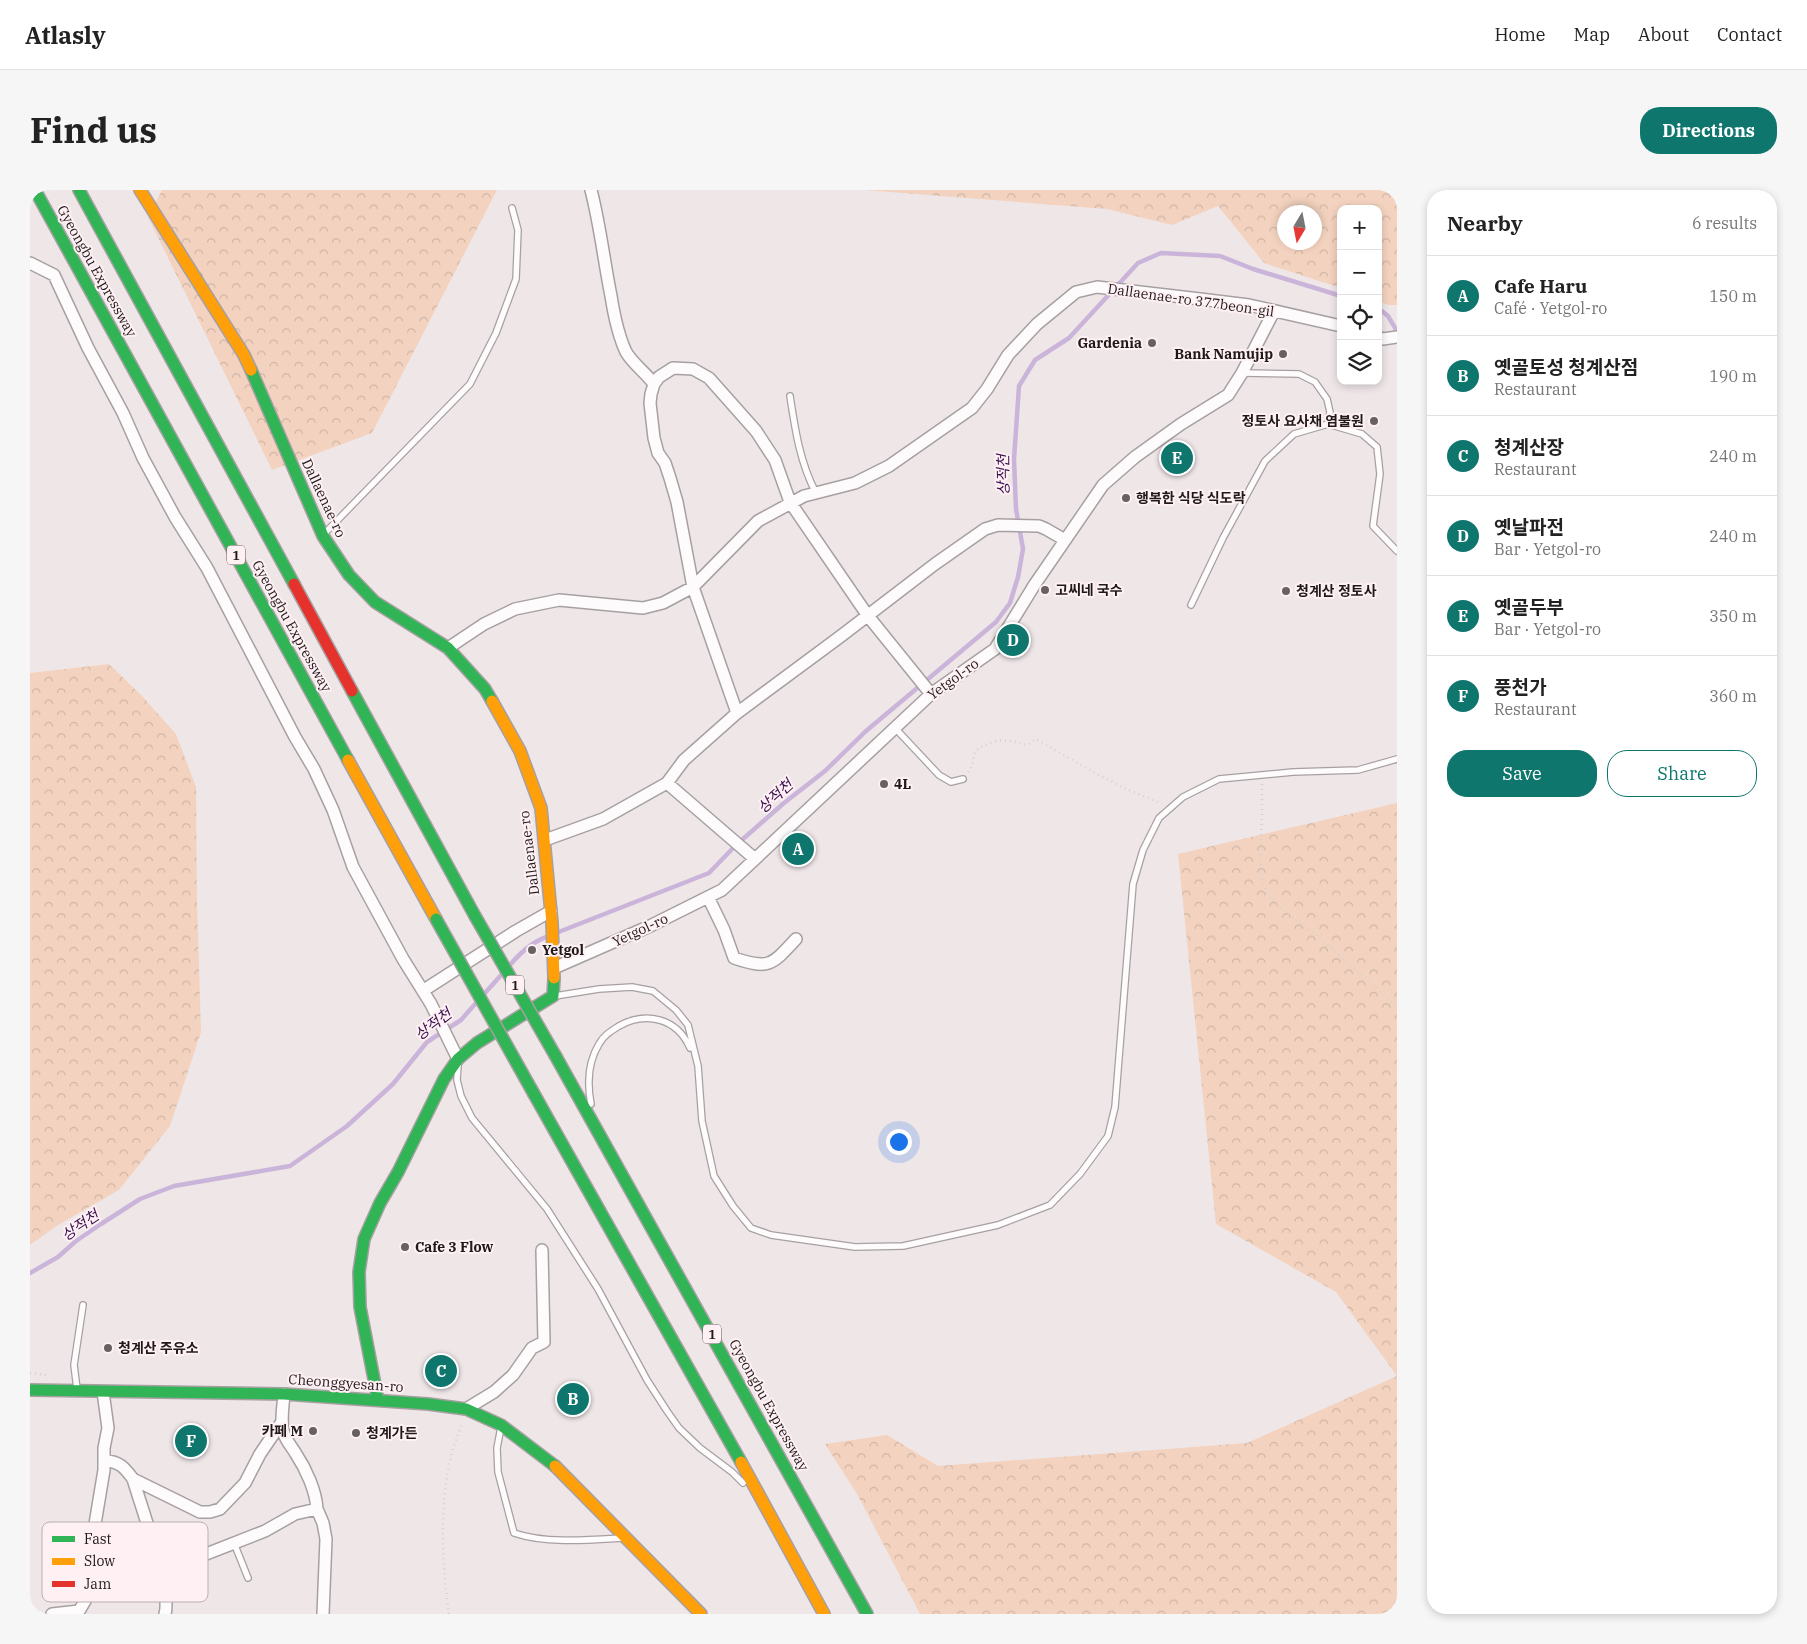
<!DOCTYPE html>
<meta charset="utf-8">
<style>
:root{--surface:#fff;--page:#f6f6f6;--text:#222;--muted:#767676;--line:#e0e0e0;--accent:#0f766e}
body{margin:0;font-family:"IBM Plex Serif","Noto Sans KR",serif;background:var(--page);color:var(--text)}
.controls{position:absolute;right:15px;top:15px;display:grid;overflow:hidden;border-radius:10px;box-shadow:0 2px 8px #0003}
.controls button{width:45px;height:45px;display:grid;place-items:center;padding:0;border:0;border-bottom:1px solid var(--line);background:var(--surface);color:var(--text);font:25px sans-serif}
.compass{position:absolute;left:1247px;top:15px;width:45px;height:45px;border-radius:50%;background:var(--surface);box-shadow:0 2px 8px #0003;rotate:190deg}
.you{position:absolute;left:868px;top:951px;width:18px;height:18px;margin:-12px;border:4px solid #fff;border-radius:50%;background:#1a73e8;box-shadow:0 0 0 8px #1a73e833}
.badge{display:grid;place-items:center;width:32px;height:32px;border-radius:50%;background:var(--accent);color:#fff;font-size:16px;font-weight:700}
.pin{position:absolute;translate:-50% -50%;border:2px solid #fff;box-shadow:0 1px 5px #0006}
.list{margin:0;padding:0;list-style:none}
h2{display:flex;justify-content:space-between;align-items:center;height:65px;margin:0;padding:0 20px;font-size:21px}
h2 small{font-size:16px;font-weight:400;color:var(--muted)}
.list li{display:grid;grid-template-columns:32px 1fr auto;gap:15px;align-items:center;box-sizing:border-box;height:80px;padding:0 20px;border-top:1px solid var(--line)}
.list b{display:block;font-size:19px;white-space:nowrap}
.list p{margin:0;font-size:16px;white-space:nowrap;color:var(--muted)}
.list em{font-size:16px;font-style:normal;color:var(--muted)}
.actions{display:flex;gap:10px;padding:15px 20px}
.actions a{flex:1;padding:11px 0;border:1px solid var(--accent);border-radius:20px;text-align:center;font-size:18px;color:var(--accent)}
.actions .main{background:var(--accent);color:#fff}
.icon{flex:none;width:28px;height:28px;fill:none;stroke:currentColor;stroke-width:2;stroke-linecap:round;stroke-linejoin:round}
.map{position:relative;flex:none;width:1367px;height:1424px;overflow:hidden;border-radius:20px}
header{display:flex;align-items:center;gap:30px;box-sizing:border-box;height:70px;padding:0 25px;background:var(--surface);border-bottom:1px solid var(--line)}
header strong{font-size:24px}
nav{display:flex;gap:28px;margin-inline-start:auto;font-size:18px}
.intro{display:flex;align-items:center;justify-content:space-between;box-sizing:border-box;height:120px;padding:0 30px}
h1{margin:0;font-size:35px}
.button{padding:12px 22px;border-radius:20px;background:var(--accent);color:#fff;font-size:18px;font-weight:700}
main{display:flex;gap:30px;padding:0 30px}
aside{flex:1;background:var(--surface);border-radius:20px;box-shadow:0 2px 8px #0003}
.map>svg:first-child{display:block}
</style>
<header>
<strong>Atlasly</strong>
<nav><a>Home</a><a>Map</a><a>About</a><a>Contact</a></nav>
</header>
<div class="intro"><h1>Find us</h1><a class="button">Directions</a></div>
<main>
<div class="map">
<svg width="1367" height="1424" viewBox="0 0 1367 1424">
<defs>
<pattern id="forest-crowns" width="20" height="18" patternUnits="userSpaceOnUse" patternTransform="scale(1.25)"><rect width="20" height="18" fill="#f3d3bf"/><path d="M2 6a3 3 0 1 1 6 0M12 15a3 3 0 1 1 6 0" fill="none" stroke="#d0b5a4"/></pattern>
</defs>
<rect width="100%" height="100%" fill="#efe6e8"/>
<path fill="url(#forest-crowns)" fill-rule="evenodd" d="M132,0H467L342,243L242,280L118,27Z
M834,0H1367V115H1359L1348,111V19H1311V98L1234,73L1188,16L1142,35L1077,19ZM1284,22V52H1254V22Z
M79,474L112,506L146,544L166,597L167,711L171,842L140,936L89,1000L28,1035L0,1055V483Z
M1367,613V1424H890L827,1304L795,1254L857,1245L908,1276L1217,1253L1367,1186L1306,1102L1186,1034L1148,664Z"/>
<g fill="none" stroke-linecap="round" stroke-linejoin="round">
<path stroke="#cbb4da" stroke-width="4.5" d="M1348,118L1358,126L1367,141
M526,743L679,683L705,656L754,613L795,581L836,541L966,432L980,413L988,387L993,359L986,319L984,269L989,196L1005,170L1039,148L1108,73L1131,63L1190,66L1223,79L1311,106
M480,775C490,763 503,751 519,746
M455,803L473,783
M0,1083L28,1067L46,1051L71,1034L110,1009L144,996L260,976L317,936L363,894L397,852L431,830L446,813"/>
<defs>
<path id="lane" d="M1212,183L1269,184L1285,192L1297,209L1300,222L1298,234L1332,244L1347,257L1350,284L1343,336L1367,361
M760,206C765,239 770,273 786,303
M294,344L440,194L466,143L486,89L488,40L482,18
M1161,415L1193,348L1235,271L1264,244L1298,234
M865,538L909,585L921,592L933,589
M525,806L569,799L602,797L623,801L646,820L658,835L668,876L672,931L684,986L703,1016L721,1038L741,1045L825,1057L873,1056L968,1035L1020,1015L1050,984L1078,946L1085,917L1103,694L1113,660L1129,628L1153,607L1189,589L1263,582L1328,580L1367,569
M428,876L427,890L431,906L442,928L517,1019L568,1099L617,1190L637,1221L649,1238L670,1258L702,1282L713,1293
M561,914C557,893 558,872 569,854C574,845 581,841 589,836C616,821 647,828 660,858
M47,1199L44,1175L53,1115
M471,1237L467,1258L468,1282L484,1343C516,1354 560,1350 593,1348
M204,1353L218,1388"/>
<path id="street" d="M561,0C570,35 574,71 581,106C584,125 588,145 596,162C603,174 616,183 624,194
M0,73L24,85L58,158L93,223L113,268L145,327L177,378L265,547L284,579L303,620L323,677L373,769L401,814L428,869
M1348,147L1353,149L1367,147
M418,458L454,434L485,419L529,410L613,418L633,413L663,397L728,331L774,306L825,293L859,276L942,218L957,199L978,165L1007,134L1046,102L1067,97L1170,109L1219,115L1311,136
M707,523L663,397L647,312L640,288L635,273L628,263L624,248L620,213L621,204L624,194L629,187L643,178L663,179L679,188L726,241L745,270L760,312L838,426L901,504
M637,593L725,669
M515,650L573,629L637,593L654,570L707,523L811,446L905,374L955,339L968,335L1009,336L1016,339L1035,350
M678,707L694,740L704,768C739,780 742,775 766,749
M524,778L620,736L692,700L901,504L965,459L1005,394L1073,295L1105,267L1151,234L1198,205L1212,183L1244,121
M394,800L486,741L521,721
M436,1219L464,1202L483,1185L502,1158L514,1152L512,1060
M75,1271C89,1271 95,1278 103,1289C111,1316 142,1402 135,1424
M103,1289L170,1322H180L190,1319L215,1293L230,1264L251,1233
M287,1319L293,1333L296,1349L293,1424
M132,1386L144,1378L166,1368L235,1341L265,1324L287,1319C286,1301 276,1279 266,1264C262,1257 257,1252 254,1244C250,1231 253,1218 254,1204
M22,1424L49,1421L55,1411L61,1358L74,1280V1258L78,1238L73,1202"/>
<path id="fast" d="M5,0L318,570
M49,0L264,394
M221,180L293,346L319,385L345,412L418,458L455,499L462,511
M322,501L445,726
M525,865L837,1424
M504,904L711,1272
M0,1200L254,1204L398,1214L436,1219L471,1235L525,1276
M348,1210L330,1117L329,1082L334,1049L350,1013L368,982L414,889L428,869L447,853L523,806L524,788"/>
<path id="slow" d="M110,0L214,165L221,180
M462,511L490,561L511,618L522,733L524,788
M318,570L406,729
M711,1272L794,1424
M525,1276L671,1424"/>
<path id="jam" d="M264,394L322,501"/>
</defs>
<use href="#lane" stroke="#a7a0a2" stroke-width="8"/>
<use href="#street" stroke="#a7a0a2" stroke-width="14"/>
<use href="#fast" stroke="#a7a0a2" stroke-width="14"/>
<use href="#slow" stroke="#a7a0a2" stroke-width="14"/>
<use href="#jam" stroke="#a7a0a2" stroke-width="14"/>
<path stroke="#d4d2d2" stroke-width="2.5" stroke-dasharray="1 4" stroke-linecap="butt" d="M938,582L941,579L945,561C967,547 974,549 998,555L1006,549L1065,583L1096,599L1131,613
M1232,594V628L1230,667L1233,694L1238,705L1248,716L1291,749L1367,817
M0,1183L18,1185
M419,1424C412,1375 409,1315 421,1266C423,1255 429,1244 432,1233"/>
<use href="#lane" stroke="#fdfbfc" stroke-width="5.5"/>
<use href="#street" stroke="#fdfbfc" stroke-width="11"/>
<use href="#fast" stroke="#30b455" stroke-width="11"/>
<use href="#slow" stroke="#ff9f0a" stroke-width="11"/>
<use href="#jam" stroke="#e5322d" stroke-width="11"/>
<defs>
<path id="fast-bridge" d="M445,726L525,865
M406,729L504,904"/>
</defs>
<use href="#fast-bridge" stroke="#a7a0a2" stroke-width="14" stroke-linecap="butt"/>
<use href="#fast-bridge" stroke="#30b455" stroke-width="11"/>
</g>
<g fill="#686162" stroke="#fef0f3" stroke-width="2">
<circle cx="1122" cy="153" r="5"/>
<circle cx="1253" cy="164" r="5"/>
<circle cx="1344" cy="231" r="5"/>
<circle cx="1096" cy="308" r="5"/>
<circle cx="1015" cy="400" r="5"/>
<circle cx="1256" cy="401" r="5"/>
<circle cx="854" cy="594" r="5"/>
<circle cx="502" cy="760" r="5"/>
<circle cx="375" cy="1057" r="5"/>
<circle cx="78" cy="1158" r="5"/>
<circle cx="283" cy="1241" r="5"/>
<circle cx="326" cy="1243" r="5"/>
</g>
<g text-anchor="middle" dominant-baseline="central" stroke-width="4" stroke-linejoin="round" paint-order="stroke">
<g fill="#fef0f3" stroke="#625a5b" stroke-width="1">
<rect x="197" y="355.5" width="18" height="19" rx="4"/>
<rect x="476" y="785.5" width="18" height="19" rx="4"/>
<rect x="673" y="1134.5" width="18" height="19" rx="4"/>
</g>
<g font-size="12" font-weight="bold" fill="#1f191a">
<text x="206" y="365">1</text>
<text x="485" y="795">1</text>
<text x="682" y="1144">1</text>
</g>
<g font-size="14" fill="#1f191a" stroke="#fef0f3">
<text transform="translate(67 81) rotate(61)">Gyeongbu Expressway</text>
<text transform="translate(1161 110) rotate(8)">Dallaenae-ro 377beon-gil</text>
<text transform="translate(294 308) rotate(65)">Dallaenae-ro</text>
<text transform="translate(262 436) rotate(61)">Gyeongbu Expressway</text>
<text transform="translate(923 489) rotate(-36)">Yetgol-ro</text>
<text transform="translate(499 663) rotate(-97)">Dallaenae-ro</text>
<text transform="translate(610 740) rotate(-25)">Yetgol-ro</text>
<text transform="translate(316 1193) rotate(4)">Cheonggyesan-ro</text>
<text transform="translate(739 1215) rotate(61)">Gyeongbu Expressway</text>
</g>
<g font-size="14" font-weight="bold" fill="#1f191a" stroke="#fef0f3" text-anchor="start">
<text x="1112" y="153" text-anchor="end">Gardenia</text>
<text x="1243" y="164" text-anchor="end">Bank Namujip</text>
<text x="1334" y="231" text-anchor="end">정토사 요사채 염불원</text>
<text x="1106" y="308">행복한 식당 식도락</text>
<text x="1025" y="400">고씨네 국수</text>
<text x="1266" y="401">청계산 정토사</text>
<text x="864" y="594">4L</text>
<text x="512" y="760">Yetgol</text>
<text x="385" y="1057">Cafe 3 Flow</text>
<text x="88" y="1158">청계산 주유소</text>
<text x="273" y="1241" text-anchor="end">카페 M</text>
<text x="336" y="1243">청계가든</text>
</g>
<g font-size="15" font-style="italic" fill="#391151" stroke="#fef0f3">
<text transform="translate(973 285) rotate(-91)">상적천</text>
<text transform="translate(745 606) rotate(-42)">상적천</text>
<text transform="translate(403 834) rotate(-37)">상적천</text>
<text transform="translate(50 1035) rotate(-34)">상적천</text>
</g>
</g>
<rect x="12" y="1332" width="166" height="80" rx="8" fill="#fef0f3" stroke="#bbb0b2" stroke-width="1"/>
<rect x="22" y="1346" width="23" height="6" fill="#30b455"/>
<rect x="22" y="1368" width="23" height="7" fill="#ff9f0a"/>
<rect x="22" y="1391" width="23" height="6" fill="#e5322d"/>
<g font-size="14" fill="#1f191a">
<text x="54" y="1354">Fast</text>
<text x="54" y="1376">Slow</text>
<text x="54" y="1399">Jam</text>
</g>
</svg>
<div class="controls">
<button>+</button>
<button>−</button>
<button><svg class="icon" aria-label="locate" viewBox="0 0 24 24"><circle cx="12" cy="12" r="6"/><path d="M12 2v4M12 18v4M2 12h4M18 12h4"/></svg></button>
<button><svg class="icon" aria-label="layers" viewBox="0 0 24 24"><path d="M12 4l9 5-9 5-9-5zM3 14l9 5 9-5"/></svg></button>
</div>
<svg class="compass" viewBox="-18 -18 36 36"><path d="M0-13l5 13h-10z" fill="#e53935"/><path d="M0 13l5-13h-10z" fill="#767676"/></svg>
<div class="you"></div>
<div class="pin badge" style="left:768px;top:659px">A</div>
<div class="pin badge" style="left:543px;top:1209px">B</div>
<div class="pin badge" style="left:411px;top:1181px">C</div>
<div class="pin badge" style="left:983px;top:450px">D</div>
<div class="pin badge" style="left:1147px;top:268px">E</div>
<div class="pin badge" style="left:161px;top:1251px">F</div>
</div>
<aside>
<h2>Nearby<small>6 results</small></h2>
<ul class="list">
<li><span class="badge">A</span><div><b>Cafe Haru</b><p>Café · Yetgol-ro</p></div><em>150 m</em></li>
<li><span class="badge">B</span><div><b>옛골토성 청계산점</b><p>Restaurant</p></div><em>190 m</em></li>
<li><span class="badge">C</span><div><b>청계산장</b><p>Restaurant</p></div><em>240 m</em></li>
<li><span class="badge">D</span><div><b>옛날파전</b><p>Bar · Yetgol-ro</p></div><em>240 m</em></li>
<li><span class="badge">E</span><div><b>옛골두부</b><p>Bar · Yetgol-ro</p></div><em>350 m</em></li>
<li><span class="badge">F</span><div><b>풍천가</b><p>Restaurant</p></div><em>360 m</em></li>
</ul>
<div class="actions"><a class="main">Save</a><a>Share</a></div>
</aside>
</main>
